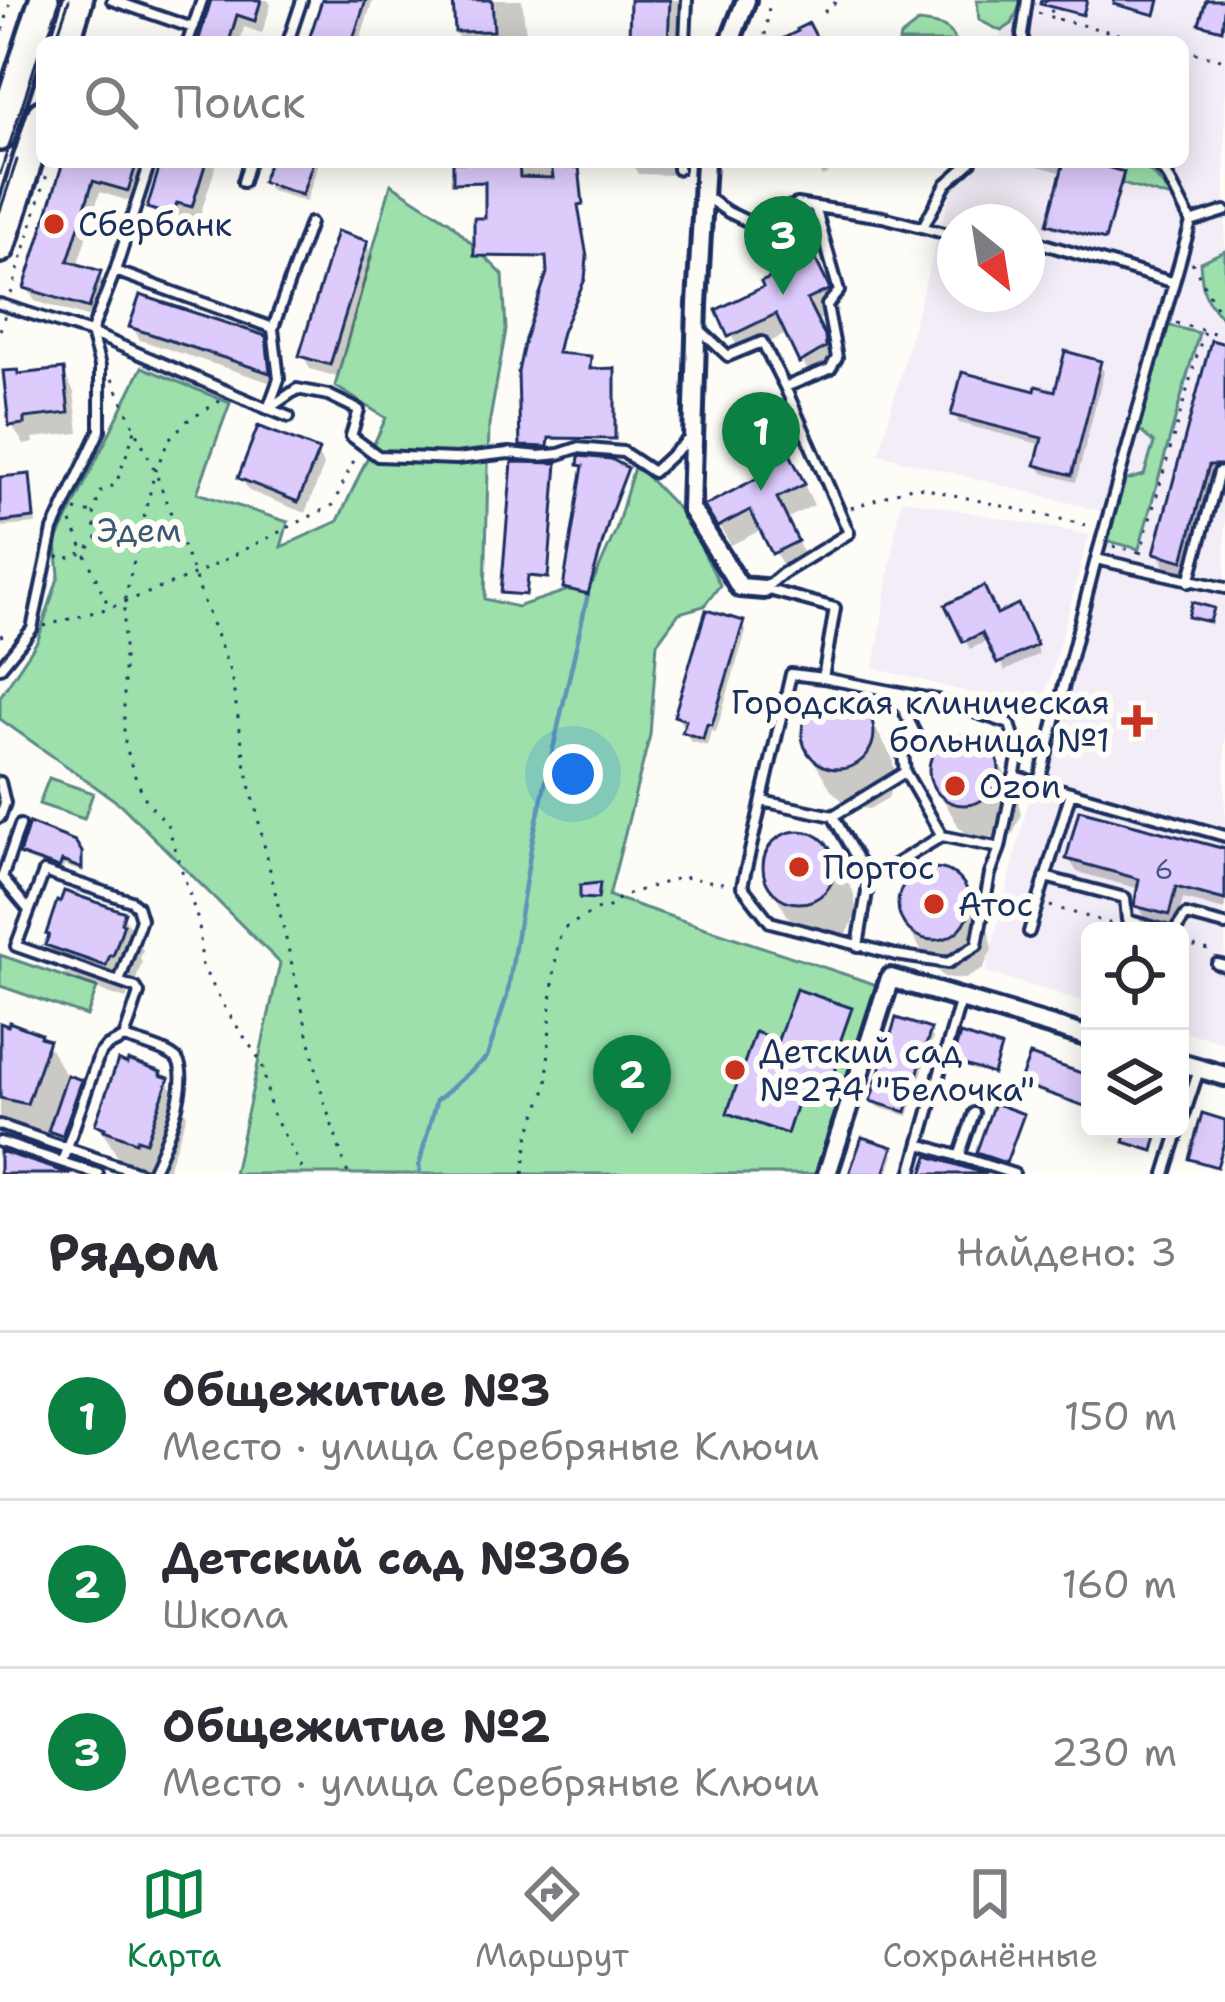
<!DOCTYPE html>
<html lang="ru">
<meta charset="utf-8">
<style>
:root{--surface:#fff;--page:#f2f2f3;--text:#2b2b33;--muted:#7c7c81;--line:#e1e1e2;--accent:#0b8043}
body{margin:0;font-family:"Shantell Sans",sans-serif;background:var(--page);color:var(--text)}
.controls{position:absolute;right:36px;bottom:36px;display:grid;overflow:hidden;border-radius:18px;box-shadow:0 6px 30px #0003}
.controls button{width:108px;height:108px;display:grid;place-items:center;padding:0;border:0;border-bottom:3px solid var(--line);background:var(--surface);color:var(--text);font:60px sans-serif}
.compass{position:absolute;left:937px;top:204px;width:108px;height:108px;border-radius:50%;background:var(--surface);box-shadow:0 6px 30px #0003;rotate:150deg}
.you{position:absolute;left:573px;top:774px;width:42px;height:42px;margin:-30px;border:9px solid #fff;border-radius:50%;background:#1a73e8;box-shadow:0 0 0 18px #1a73e833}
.badge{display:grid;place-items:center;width:78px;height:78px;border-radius:50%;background:var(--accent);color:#fff;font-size:39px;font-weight:700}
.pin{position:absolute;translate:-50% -99px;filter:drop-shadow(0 3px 6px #0008)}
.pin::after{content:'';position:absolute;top:63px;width:42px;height:36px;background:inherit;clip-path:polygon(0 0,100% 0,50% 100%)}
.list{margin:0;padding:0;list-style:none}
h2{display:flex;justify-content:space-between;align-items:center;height:156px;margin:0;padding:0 48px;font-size:51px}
h2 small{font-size:39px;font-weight:400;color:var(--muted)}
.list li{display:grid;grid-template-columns:78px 1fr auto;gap:36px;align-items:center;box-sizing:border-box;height:168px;padding:0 48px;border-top:3px solid var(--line)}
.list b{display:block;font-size:45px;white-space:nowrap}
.list p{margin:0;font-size:39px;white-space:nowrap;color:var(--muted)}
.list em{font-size:39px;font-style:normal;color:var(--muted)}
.icon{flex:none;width:66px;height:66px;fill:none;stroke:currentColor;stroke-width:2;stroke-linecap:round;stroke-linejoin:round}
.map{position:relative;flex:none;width:1225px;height:1174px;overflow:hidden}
.search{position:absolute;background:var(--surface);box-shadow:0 6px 30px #0003;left:36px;right:36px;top:36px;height:132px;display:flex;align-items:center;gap:30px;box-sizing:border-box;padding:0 42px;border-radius:18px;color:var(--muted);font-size:45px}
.sheet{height:660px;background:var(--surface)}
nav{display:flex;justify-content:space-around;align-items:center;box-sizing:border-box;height:168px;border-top:3px solid var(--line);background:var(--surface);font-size:33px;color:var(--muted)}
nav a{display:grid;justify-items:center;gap:6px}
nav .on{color:var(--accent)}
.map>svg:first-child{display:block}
</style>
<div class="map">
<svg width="1225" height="1174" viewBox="0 0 1225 1174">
<rect width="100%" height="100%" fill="#fdfcf7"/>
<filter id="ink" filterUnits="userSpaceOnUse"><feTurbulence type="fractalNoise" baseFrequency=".00833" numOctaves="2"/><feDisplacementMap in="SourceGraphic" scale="24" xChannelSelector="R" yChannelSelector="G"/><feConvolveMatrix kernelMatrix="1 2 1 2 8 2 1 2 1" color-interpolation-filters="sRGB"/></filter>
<g filter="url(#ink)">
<path fill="#f3edf8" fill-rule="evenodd" d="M988,0H1225V1043L1180,1030V931H1090V1003L986,972L1101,511L879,454L938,235L961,162H1183V42H998L1006,16ZM955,222H1027V294H955Z
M901,499L1089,535L1041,711L874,668Z"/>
<path fill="#9de0ac" stroke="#5c8885" stroke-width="3" d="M977,0H1022L1012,24L1001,31L979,20Z
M919,22C934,24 952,25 955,42H899L900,37Z
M1089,162C1134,162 1145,157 1172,198L1122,184L1123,172Z
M391,184L450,222L503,275L506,330L489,425L485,599L517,607L593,582L616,530L635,464L686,517L720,585L704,606L679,613L657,643L650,735L609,896L886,988L821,1174H234L280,963L120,804L0,719V697L38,640L59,575L56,542L142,367L230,403L197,493L288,522L281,547L338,521L386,418L335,386Z
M1225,251V319C1203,302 1202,288 1200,262Z
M1166,325L1199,333L1139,549L1108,541L1124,481L1144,475L1154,443L1139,430Z
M49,778L93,793L84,819L39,804Z
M0,955L97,988L87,1016L0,986Z"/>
<path fill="#0003" d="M214,0H268L271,5L262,33L244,27L240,42H201Z
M325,0H373L359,42H311Z
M456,0H522L527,42H458Z
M633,0H681L679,42H632Z
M66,162H138L144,172L135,203L100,192L77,267L99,274L106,287L96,320L35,301L27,288Z
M164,162H217L199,219L184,215L180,228L158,221L150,207Z
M272,162H319L306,202L270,190L265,182Z
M451,162H564L576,205L556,356L588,372L614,371V439L547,437L549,257L488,221V182L452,170Z
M631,162H674L673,175L638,174Z
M814,162H847V163L822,177Z
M1024,162H1077L1122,174L1124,178L1106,242L1052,228L1050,224L1064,173Z
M366,243L373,257L337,377L310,369L303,355Z
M810,248L839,310L816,321L836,367L813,381L788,333L742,355L731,335Z
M132,326L263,338L272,352L275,384L140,340Z
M1225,347V477H1216L1190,572L1165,566L1157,552Z
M1099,363L1104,372L1076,482L1043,473L1038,465L1043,445L959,423L954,414L1038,395H1057Z
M63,373L74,392L79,433L33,438L34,443L24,445L12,425L19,377Z
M783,441L814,505L786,519L807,561L786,572L763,529L731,545L708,507L767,476Z
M316,452L324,466L305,513L249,491L241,478Z
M28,477L31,483L36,524L0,527V480Z
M949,607L996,618L1016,608L1039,654L1005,671L989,640L970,649Z
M742,624L746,632L716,732L711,731L707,746L690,741L685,732L687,726L682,725L677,716Z
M832,699L853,702L869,717L892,757L896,779L888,798L869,809L848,806L832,791L808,751L804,729L813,710Z
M958,737L978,740L994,754L1017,795L1021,815L1013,834L995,844L975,841L959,827L936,787L932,766L940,747Z
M792,833L813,835L829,850L853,891L857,912L848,932L830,942L809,940L793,925L769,884L765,863L774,844Z
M1225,852V910L1183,899L1176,927L1145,919L1137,905L1140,889L1077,872L1069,859Z
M22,853L81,855L83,872L64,866L62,872L26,859Z
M927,870L948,872L964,887L988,928L992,949L983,969L965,979L944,977L928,962L904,921L900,900L909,880Z
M123,915L143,950L140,958L142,962L133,990L130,989L126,999L69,980L49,945Z
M849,1010L851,1013L835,1062L839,1066L830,1092L805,1083L788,1135L732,1116L730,1113L780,1044Z
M0,1026L47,1043L68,1079L46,1137L0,1121Z
M929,1032L933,1038L908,1116L877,1107L873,1101Z
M1090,1079V1109L1024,1086L1023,1083Z
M167,1080L187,1115L166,1174H153L119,1159L98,1124Z
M1225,1123V1146L1218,1169L1194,1162L1192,1158Z
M864,1141L891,1149L894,1155L888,1174H853Z"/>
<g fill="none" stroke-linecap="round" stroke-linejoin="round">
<path stroke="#6093b6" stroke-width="4.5" d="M420,1174L419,1165L436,1101L487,1057L507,996L532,842L588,594"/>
</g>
<path fill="#ddcbfc" stroke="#1b2f5e" stroke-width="3" d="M211,0H261L255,21L237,15L229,42H198Z
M322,0H366L352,42H308Z
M453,0H492L494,31L455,32Z
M630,0H670L668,42H629Z
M1041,0H1087L1083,15L1040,4Z
M1114,0H1159L1155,15L1114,4Z
M1206,0H1225L1222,30L1199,24Z
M809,23L819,42H776L798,31L797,29Z
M63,162H137L128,191L93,181L68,261L101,271L89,308L24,288Z
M161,162H206L192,207L177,203L173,216L147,208Z
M269,162H313L302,195L262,182Z
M453,162H519L520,177L553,178L551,162H566L567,168L579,167L583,204L578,205L587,257L585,279L562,332L557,353L591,356L590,369L615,368V439L549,438L548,447L520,446L518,372L525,339L547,273L546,257L474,256V218H485V182L453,183Z
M1064,162H1089L1124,172L1105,240L1047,224Z
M799,225L830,289L807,300L825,336L826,347L799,363L776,314L728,337L716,310L763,287L761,282L785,271L771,241Z
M337,231L368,241L330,365L299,356Z
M140,295L266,336L270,373L129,327Z
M1211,340L1225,344V465H1209L1183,561L1154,553Z
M1065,351L1101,361L1072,475L1035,465L1042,438L951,415L962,372L1035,391L1036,386L1055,391Z
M64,369L69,413L24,418V424L9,426L3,371L18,370V374Z
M772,418L805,484L777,498L798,541L772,554L750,510L717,527L704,506L763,475L743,432Z
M258,426L319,450L298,502L238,478Z
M579,456L611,459L628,468L611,513L588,594L563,588L583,466L578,465Z
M512,462L557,463L548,578L528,576L526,595L501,593Z
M30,474L34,518L0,522V477Z
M984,586L997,614L1018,604L1037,645L997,664L982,633L963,642L945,605Z
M1192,602L1214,608L1210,622L1188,617Z
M706,610L744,621L712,725L707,724L703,739L682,732L686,720L674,716Z
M802 733a36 36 0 1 1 72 0a36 36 0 1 1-72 0Z
M929 770a35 35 0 1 1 70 0a35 35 0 1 1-70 0Z
M1079,810L1225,849V900L1176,887L1169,915L1134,906L1139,879L1066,859Z
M29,823L75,841L82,852V869L62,861L59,868L19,854Z
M763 867a36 36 0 1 1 72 0a36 36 0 1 1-72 0Z
M898 904a36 36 0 1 1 72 0a36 36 0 1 1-72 0Z
M600,883L598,899L580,898V885Z
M64,891L125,912L121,923L124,924L113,956L110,955L106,966L45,945L49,935L46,934L57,901L60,902Z
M796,989L852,1008L834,1059L839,1060L829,1090L804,1082L787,1134L727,1113L755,1032L778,1040Z
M896,1018L931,1029L906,1112L870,1101Z
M9,1022L41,1034L40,1037L49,1040L27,1104L0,1098V1023L8,1026Z
M960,1034L1001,1047L993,1074L952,1061Z
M1030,1055L1090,1076V1108L1019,1083Z
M118,1060L127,1064L128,1060L161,1072L160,1075L169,1078L146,1142L137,1139L136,1142L104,1130L105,1128L95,1124Z
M67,1075L82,1080L62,1136L48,1131Z
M994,1103L1024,1114L1006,1163L976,1153Z
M1202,1113L1225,1120V1140L1217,1167L1189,1159Z
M1128,1129H1159L1153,1151L1124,1142Z
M862,1137L893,1147L884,1174H849Z
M0,1151L71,1174H0Z
M928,1156L970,1169L987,1174H922Z"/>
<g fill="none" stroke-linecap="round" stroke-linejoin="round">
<defs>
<path id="service" d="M112,0L193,28
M188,42L202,0
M288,42L302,0
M685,42L687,0
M1024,42L1022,35L1027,0
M150,162L115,271L273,328L310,223
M678,169V162
M243,182L249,162
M706,197L728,212L749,222L797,204L815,207L839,291L827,305L837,358L830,369L785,387
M816,207L883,217L955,236
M1191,222L1225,211
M923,227L946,184L971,162
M1027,239L1172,282
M0,304L91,333L268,409L279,379L273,329
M698,328L728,356L762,342L785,387L849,533L782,574L764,589
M268,409L297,389L328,395L359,410L351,436L378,456L456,459L509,453L539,456L559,454L577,448L623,452L653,472L691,437
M269,409L289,417
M1096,559L1225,588
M1189,582L1219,472L1225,473
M765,589L835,608L823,678L791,674L742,886L770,922L896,955L948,963L977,945L990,874L1000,848L1019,753L1010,724L937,700L823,678
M0,668L32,629L53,530L100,430V366L91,333L115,271
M905,772L942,836L1000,848
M1014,776L1225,836
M0,782L5,803L0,817
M1039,783L1096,559L1191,222L1167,175L1153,162
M762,801L833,816L869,880
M833,816L905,772L902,745L917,737L895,693
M20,825L2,878L28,909
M1045,877L1125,898L1127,920L1166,931
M1175,931L1186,915L1225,925
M1029,932L1071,792
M858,946L869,880L942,836
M1217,964L1225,966
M119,982L141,919L137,906L131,901L44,872L16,946L136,988L139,993L124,1038C136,1042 172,1051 178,1061C191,1085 163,1150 151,1174
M0,1125L142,1174
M1180,1127L1199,1070
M0,1142L98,1174
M920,1144L1014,1174
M959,1157L974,1113
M62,1162L99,1055L106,1047L124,1038
M911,1174L960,1002
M1165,1174L1179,1129"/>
<path id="minor" d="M730,42L746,0
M705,162L697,305L691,509L740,587L764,589
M1180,1063L1225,1076
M827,1174L890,978L1090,1037"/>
<path id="trunk" d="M65,42L78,0
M0,136L44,0
M0,248L42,115"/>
</defs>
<use href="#service" stroke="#1b2f5e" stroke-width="16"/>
<use href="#minor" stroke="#1b2f5e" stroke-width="26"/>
<use href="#trunk" stroke="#1b2f5e" stroke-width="36"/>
<path stroke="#1b2f5e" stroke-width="3" stroke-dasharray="3 9" stroke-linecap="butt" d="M871,0L912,4
M1044,0L1057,19L1152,42
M824,12L838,0
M1038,13L1057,19
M765,35L770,0
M0,42L11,0
M1183,50L1225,60
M1192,262L1225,324
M11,294L48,171
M1176,323L1225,336
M0,330L5,315
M112,379L155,471L231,674L246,767L323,1098L348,1174
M220,401L187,421L169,439L155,471L124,603V738L133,772L147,802L167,823L199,924L202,966L228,1013L262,1063L271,1111L305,1174
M851,508L914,486L1091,526
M75,510L94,513
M71,522L109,607
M1113,546L1139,552
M1140,554L1204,331
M57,556L62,560L85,552L97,539L94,513L100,492L116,484L135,430
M44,626L109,608L194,575L333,505L356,456
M0,636L11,633
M1050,906L1116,925
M1182,943L1213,951
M523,1174L529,1133L547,1087L551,1001L558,940L566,927L600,908L609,907L622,896L682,877L729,884"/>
<use href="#service" stroke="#fdfcf7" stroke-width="8"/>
<use href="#minor" stroke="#fdfcf7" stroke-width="16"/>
<use href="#trunk" stroke="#fdfcf7" stroke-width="27"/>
<path stroke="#1b2f5e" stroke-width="3" d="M55,42L69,0
M0,174L42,44
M0,211L17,160"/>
</g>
</g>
<g fill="#c8321e" stroke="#fdfcf7" stroke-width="4.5">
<circle cx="54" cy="224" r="12"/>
<path d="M1131 703h12v12h12v12h-12v12h-12v-12h-12v-12h12z"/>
<circle cx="955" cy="786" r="12"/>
<circle cx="799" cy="867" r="12"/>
<circle cx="934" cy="904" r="12"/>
<circle cx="735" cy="1070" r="12"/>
</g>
<g text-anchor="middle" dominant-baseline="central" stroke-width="12" stroke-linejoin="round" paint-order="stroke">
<g font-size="27" fill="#4c5686">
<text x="1164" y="869">6</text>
</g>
<g font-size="33" fill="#1b2f5e" stroke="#fdfcf7" text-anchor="start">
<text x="78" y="224">Сбербанк</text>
<text x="1110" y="702" text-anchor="end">Городская клиническая<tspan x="1110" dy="38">больница №1</tspan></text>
<text x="979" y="786">Ozon</text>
<text x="823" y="867">Портос</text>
<text x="958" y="904">Атос</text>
<text x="759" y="1051">Детский сад<tspan x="759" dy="38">№274 "Белочка"</tspan></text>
</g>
<g font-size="33" fill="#3c5b72" stroke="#fdfcf7">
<text x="139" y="530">Эдем</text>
</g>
</g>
</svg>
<div class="controls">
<button><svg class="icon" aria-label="locate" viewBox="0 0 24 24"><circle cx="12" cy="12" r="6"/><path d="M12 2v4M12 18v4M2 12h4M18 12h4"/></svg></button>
<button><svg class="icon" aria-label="layers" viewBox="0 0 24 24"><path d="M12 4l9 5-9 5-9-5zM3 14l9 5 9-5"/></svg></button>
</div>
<svg class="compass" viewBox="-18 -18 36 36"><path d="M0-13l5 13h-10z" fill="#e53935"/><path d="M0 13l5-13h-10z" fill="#7c7c81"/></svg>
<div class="you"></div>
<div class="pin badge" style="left:761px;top:491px">1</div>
<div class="pin badge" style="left:632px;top:1134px">2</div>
<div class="pin badge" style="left:783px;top:295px">3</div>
<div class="search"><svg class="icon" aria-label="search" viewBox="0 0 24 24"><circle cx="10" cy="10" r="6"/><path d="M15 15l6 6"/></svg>Поиск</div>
</div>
<section class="sheet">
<h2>Рядом<small>Найдено: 3</small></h2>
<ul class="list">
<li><span class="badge">1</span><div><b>Общежитие №3</b><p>Место · улица Серебряные Ключи</p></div><em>150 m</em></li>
<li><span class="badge">2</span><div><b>Детский сад №306</b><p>Школа</p></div><em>160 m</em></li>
<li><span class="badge">3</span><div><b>Общежитие №2</b><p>Место · улица Серебряные Ключи</p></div><em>230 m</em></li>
</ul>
</section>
<nav>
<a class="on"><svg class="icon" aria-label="map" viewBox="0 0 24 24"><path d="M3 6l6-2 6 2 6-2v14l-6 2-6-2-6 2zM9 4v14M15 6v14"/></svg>Карта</a>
<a><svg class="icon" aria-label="directions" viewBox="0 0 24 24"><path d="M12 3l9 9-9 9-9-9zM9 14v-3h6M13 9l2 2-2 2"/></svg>Маршрут</a>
<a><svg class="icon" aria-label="saved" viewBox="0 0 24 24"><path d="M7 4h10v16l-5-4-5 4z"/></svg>Сохранённые</a>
</nav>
